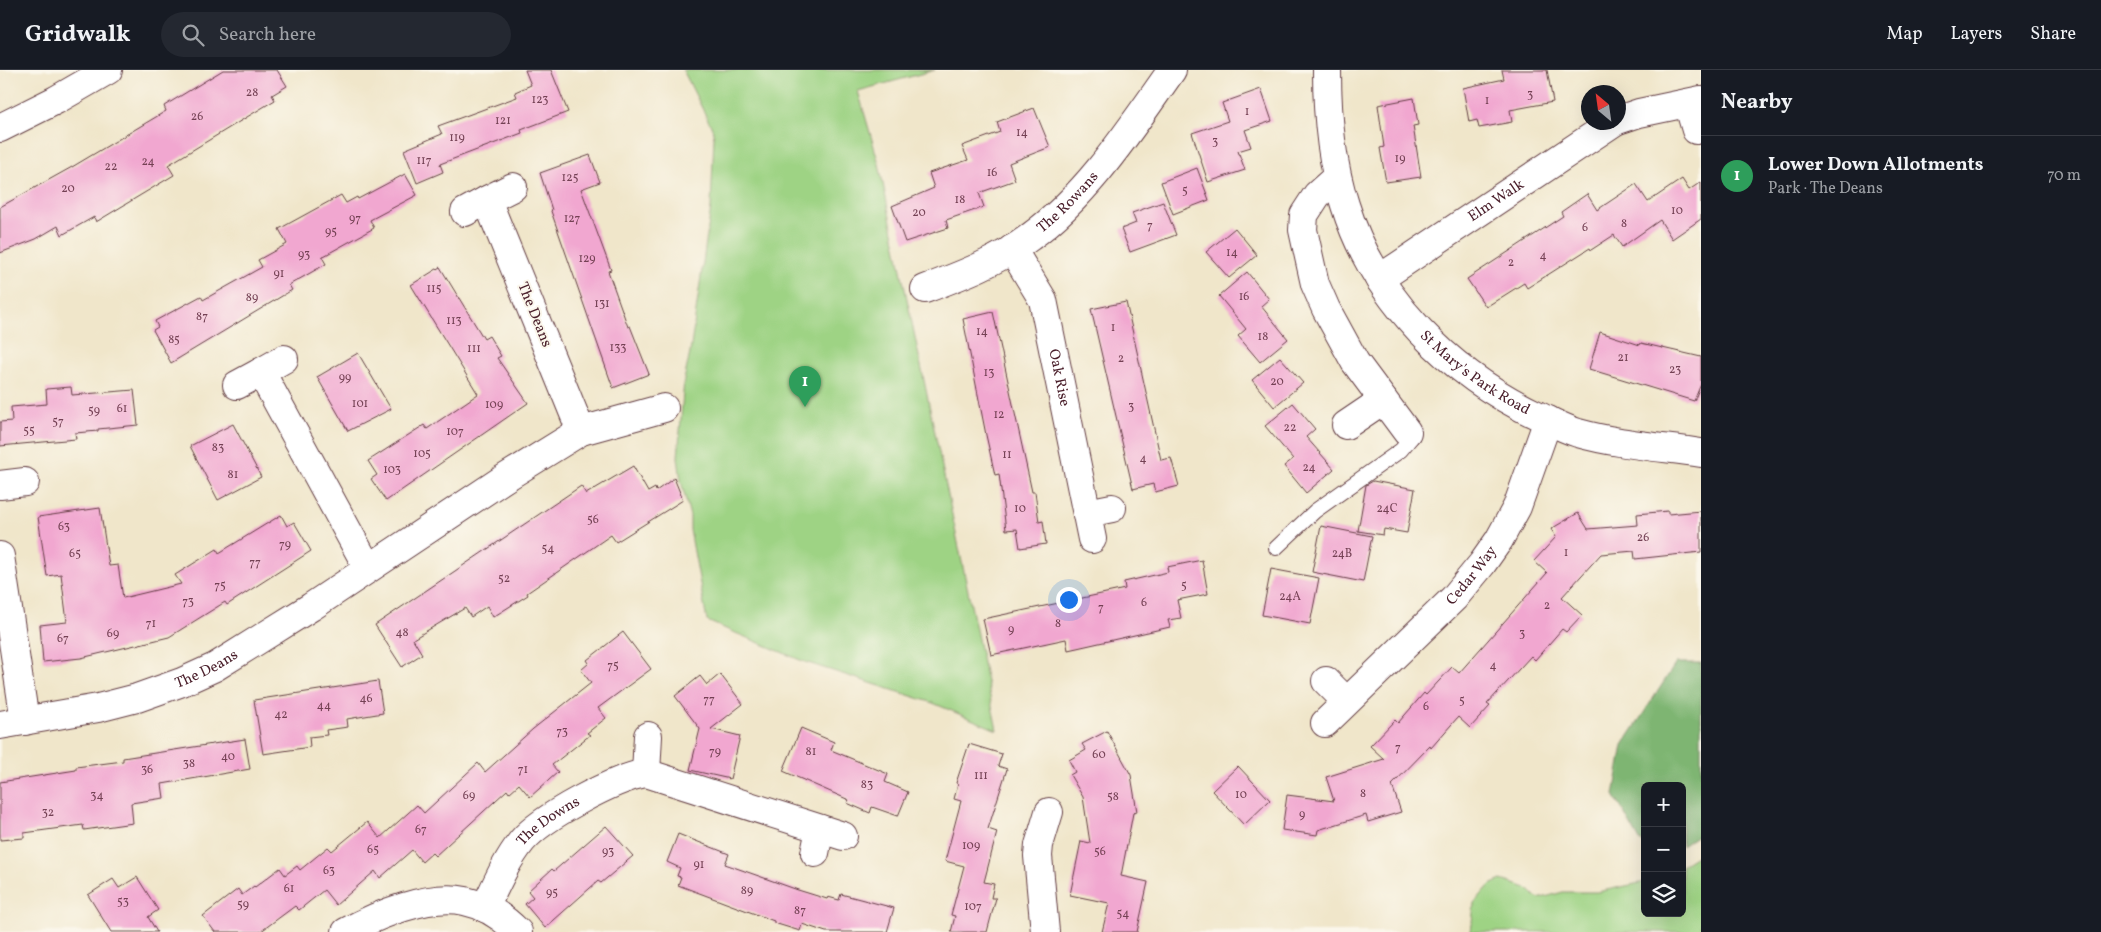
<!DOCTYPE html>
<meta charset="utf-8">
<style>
:root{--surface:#171b24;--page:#242831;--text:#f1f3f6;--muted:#9ea1a6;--line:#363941;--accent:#d1495b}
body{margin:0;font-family:Vollkorn,serif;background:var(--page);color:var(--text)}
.controls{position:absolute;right:15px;bottom:15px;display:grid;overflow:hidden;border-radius:8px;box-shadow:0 5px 20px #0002}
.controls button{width:45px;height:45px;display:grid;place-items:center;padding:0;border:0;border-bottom:1px solid var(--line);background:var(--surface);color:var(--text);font:25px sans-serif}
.compass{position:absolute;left:1581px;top:15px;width:45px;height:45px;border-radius:50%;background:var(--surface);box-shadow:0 5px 20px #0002;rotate:331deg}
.you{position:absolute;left:1068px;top:529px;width:18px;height:18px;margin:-12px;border:4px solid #fff;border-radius:50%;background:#1a73e8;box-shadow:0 0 0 8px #1a73e833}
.badge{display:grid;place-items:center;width:32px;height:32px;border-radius:50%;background:var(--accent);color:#fff;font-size:16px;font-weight:700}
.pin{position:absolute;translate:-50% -41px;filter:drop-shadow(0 1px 2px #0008)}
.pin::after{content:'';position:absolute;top:26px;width:18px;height:15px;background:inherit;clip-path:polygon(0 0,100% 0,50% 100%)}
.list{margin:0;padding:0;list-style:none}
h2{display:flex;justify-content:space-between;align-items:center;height:65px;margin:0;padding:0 20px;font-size:21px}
h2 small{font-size:16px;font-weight:400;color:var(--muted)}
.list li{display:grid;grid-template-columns:32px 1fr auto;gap:15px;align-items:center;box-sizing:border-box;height:80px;padding:0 20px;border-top:1px solid var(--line)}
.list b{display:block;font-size:19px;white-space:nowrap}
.list p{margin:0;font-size:16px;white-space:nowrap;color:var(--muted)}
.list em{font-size:16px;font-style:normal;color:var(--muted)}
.icon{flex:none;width:28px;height:28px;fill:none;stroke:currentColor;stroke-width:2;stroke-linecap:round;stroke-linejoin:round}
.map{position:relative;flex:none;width:1701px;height:862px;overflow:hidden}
header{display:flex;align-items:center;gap:30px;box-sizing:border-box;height:70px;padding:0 25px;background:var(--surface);border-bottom:1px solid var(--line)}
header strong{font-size:24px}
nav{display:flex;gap:28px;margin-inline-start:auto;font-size:18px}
.search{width:350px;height:45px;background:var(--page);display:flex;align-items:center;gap:12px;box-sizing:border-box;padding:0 18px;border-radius:28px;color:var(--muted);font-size:19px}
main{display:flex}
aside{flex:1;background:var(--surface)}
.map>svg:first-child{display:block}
</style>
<header>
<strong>Gridwalk</strong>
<div class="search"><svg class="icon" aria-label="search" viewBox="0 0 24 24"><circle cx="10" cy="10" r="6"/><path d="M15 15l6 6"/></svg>Search here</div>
<nav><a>Map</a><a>Layers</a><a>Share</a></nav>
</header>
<main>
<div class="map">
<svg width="1701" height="862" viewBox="0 0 1701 862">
<rect width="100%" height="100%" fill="#fbf7ec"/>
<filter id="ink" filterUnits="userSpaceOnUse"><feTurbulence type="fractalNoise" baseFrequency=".02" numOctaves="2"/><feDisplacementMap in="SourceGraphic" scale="10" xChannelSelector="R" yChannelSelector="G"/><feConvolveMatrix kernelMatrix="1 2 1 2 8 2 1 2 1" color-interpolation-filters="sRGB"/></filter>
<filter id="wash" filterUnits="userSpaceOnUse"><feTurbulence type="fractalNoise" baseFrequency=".0096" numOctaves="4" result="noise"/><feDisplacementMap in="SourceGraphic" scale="20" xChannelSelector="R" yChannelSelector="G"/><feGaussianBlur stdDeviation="1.12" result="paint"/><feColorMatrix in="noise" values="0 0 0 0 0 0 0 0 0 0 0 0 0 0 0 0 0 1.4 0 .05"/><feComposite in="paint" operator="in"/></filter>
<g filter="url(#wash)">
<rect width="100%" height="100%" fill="#f0e6ca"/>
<path fill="#9ed384" stroke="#747958" d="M683,0H935L858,21L879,94L887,133L997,660L933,633L805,592L707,551L690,460V446L681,411L678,387L684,310L690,283L711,137L714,67L712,58Z
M1701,783V862H1471L1474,833L1490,815L1501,810L1527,818L1538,829L1563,822H1597L1645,812V843H1682V795Z"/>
<path fill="#7eb572" stroke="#646a4e" d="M1676,593H1701V763L1682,776V716H1645V774L1640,771L1614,725L1623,675Z"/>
<g id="blocks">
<path fill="#f1a7d0" d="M223,0H277L287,16L272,25L275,30L168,95L174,105L96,152L94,147L62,165L58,156L36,169L0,183V137L72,97L166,41L164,36Z
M525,0H551L568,42L521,60L522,63L440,94L443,102L417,113L404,80L442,64L438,56L517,27L515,22L531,15Z
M1502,0H1547L1553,32L1510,40L1512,52L1479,58L1477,50L1469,52L1463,18L1504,9Z
M1261,19L1272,51L1245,60L1251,77L1238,81L1245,100L1208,112L1192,63L1228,51L1222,33Z
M1414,28L1418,55L1413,56L1421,107L1386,112L1380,78L1384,77L1378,35Z
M1034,38L1050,77L1009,93L1015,110L979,123L984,137L946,150L948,158L905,172L892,136L934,118L929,103L968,90L962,76L1000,62L997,52Z
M590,85L600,112L581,119L611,200L608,201L628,257L630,256L649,304L613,318L551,141L552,140L540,103Z
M1197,98L1209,130L1173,144L1161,112Z
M405,104L417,125L370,150L374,158L322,187L326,194L289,215L292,220L171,293L153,260L158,257L155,251L201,226L203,230L262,197L258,190L287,174L279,159L341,125L346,133L357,127L358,129Z
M1682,109L1689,120L1701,112V149L1672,169L1660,150L1622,177L1614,165L1591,180L1590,178L1527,218L1524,213L1486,237L1467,209L1563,146L1561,142L1587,124L1597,140L1636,114L1648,132Z
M1163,132L1176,165L1130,182L1121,159L1136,153L1132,143Z
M1235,158L1257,185L1229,208L1206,182Z
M440,197L484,269L489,266L501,286L497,288L528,333L386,431L371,409L377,405L368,391L424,355L427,359L478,324L411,215Z
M1247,202L1269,229L1261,236L1288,269L1260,292L1238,266L1246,259L1219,226Z
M1126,232L1161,390L1171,388L1179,416L1155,422L1153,414L1133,419L1091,239Z
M993,242L1032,422H1035L1039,452L1043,451L1046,474L1020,478L1017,459L1006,460L999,404L995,405L986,365L963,249Z
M1600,262L1640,275L1641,273L1701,287V314L1694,331L1589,299Z
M358,283L391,339L348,361L317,307Z
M1280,287L1303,313L1274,337L1252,310Z
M71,317L72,325L134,320L138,355L98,359V361L75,363L76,369L0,376V352L12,351L11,337L47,334L46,319Z
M1293,333L1315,359L1306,367L1334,399L1306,423L1284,396L1293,389L1265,356Z
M233,354L261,407L218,430L190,376Z
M633,396L648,422L655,418L656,421L674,408L683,430L616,472L611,465L527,523L528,525L493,547L487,536L471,547L465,538L413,569L422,584L402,597L375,555L581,416L586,424Z
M1373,411L1415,419L1407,463L1384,459L1383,465L1358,461L1366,415Z
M100,438L109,496L118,495L123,528L181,514L175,505L217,479L219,483L281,445L287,456L294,452L311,481L227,535L225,532L169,567L81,588L43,592L40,555L67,552L61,504L47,506L38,447Z
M1668,441V444L1701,441V482L1635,489L1634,481L1601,484L1562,527L1582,545L1566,562L1562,559L1535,590L1531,586L1487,634L1490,636L1470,658L1458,647L1431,678L1430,676L1392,715L1401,742L1368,752L1366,745L1318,760L1317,765L1282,760L1287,725L1334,731L1326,707L1384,689L1370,676L1395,650L1398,653L1424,623L1426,625L1452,597L1459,603L1547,503L1534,491L1556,467L1551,459L1578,443L1588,459L1638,455L1637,444Z
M1321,456L1372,466L1363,512L1312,502Z
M1202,490L1208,524L1177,530L1181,548L1168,550L1170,557L1068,580L1066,569L991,585L983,549L1125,519L1124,512L1168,502L1167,497Z
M1271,499L1319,508L1310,554L1262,545Z
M623,562L651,599L598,638L606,648L587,663L590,665L552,695L558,702L530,727L519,714L509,723L507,720L435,786L432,783L422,792L412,780L380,808L375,801L336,835L324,820L299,840L295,836L260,862H215L203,846L238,819L242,825L254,816L255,817L280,798L285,805L297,796L300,800L328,777L332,781L367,752L380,768L417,735L424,743L478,693L485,702L533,659L591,613L581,600L589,593L587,590Z
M720,604L743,634L711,659L740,666L730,709L690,700L700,659L675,626L700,606L707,615Z
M378,611L383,643L347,649L348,657L326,660L327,665L309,667L310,677L263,684L254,630Z
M801,658L834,672L831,680L888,704L885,712L908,722L898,746L872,737L870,743L847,733L849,730L783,701Z
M1107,661L1131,705L1137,742L1133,743L1121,806L1148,812L1137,862H1102L1109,833L1070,825L1081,771L1090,773L1083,727L1070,705L1075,702L1069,690L1086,680L1082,674Z
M245,669L250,699L162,714L164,728L131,733L133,753L84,760L83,755L24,763V768L0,770V712L76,700V697L123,691V688Z
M969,674L1002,684L998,696L1007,699L988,759L997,762L984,812L994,814L991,828H996L987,862H951L955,846L951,845L964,796L945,791L961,731L954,729L958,714L956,713Z
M1238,696L1270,730L1244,755L1212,721Z
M606,756L633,786L601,813L598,811L545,858L525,834L533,827L528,821L552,799L554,801Z
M678,764L729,784L725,794L798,820L827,829L828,827L839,830L841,824L894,838L887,862H826L802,854L800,861L774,853V851L678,815L681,807L677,806L680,798L667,792Z
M137,807L158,840L148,847L157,862H111L88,825L113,809L119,818Z"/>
</g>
</g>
<g filter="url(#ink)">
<use href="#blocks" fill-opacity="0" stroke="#633d43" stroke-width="1"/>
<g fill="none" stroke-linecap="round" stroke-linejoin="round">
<defs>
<path id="service" d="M1276,478L1315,441L1401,380L1411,368L1407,362"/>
<g id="minor">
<path id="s1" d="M1327,0C1327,45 1331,92 1345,135C1374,229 1451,305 1539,346C1552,352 1565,359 1578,363C1617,374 1660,377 1701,383"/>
<path d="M1688,33L1696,60"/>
<path d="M1618,50L1639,43L1701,30"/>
<path d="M0,58L56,30L108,0"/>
<path d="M1337,107L1317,125L1304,145L1303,160L1315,214L1326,239L1355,292L1407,362"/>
<path d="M465,142L487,130"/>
<path id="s2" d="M1012,179L1043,230L1092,469"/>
<path id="s3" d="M1379,209L1614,52"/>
<path id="s4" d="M925,219C962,205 999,191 1030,167C1088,125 1131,58 1172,0"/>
<path d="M261,302L284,289"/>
<path d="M237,315L261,302L368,498"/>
<path d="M1346,355L1383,330"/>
<path d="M581,361L664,338"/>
<path d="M0,415L25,412"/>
<path d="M1087,443L1112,438"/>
<path d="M0,486L25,651"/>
<path d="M1326,611L1346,631"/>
<path id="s5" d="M1325,653L1454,528L1482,494L1499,470L1517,437L1548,350"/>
<path id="s6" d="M0,655L98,638L137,628L182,612L215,597L311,537L505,408L581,361L487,130L513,117"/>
<path d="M646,703L648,666"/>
<path d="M815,783L820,759"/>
<path id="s7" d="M485,838C496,815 506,791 522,771C542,747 615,708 646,703L843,766"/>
<path d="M346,862C377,845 429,823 465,831C485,835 503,847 518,862"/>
<path d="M1045,862L1038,786L1039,775L1049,742"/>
</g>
</defs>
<use href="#service" stroke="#633d43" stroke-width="16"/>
<use href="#minor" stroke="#633d43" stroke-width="30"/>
<use href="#service" stroke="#fff" stroke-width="14"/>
<use href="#minor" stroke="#fff" stroke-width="28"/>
</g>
</g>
<g text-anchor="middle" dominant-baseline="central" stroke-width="4" stroke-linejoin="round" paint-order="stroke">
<g font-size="12" fill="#744154">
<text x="252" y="23">28</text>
<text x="1530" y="25">3</text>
<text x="540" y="30">123</text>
<text x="1487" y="31">1</text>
<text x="1247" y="42">1</text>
<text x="197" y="47">26</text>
<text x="503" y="51">121</text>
<text x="1022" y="63">14</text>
<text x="457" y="68">119</text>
<text x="1215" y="72">3</text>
<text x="1400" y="89">19</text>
<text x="424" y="91">117</text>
<text x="148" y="92">24</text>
<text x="111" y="97">22</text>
<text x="992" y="103">16</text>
<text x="570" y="108">125</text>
<text x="68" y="119">20</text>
<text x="1185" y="121">5</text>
<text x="960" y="130">18</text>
<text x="1677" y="141">10</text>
<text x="919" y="143">20</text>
<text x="355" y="149">97</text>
<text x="572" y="149">127</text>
<text x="1624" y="154">8</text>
<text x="1150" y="156">7</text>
<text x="1585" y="158">6</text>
<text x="331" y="162">95</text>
<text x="1232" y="183">14</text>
<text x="304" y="185">93</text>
<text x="1543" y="186">4</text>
<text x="587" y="189">129</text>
<text x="1511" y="193">2</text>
<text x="279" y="204">91</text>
<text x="434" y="219">115</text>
<text x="1244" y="227">16</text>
<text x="252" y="228">89</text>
<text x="602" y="234">131</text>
<text x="202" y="247">87</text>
<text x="454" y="251">113</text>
<text x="1113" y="258">1</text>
<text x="982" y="262">14</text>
<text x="1263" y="267">18</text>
<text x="174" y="270">85</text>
<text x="618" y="278">133</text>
<text x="474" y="279">111</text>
<text x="1623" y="288">21</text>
<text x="1121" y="289">2</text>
<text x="1675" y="300">23</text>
<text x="989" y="303">13</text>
<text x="345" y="308">99</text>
<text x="1277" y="312">20</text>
<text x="360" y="334">101</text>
<text x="494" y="335">109</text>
<text x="1131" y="337">3</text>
<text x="122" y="339">61</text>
<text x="94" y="341">59</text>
<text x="999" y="345">12</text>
<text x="58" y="352">57</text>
<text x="1290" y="358">22</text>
<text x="29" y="361">55</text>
<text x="455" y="362">107</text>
<text x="218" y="378">83</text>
<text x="422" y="384">105</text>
<text x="1007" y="385">11</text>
<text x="1143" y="389">4</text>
<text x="1309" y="398">24</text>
<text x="392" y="400">103</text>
<text x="233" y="405">81</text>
<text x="1020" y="439">10</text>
<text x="1387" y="439">24C</text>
<text x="593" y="450">56</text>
<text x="64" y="457">63</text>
<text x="1643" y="468">26</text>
<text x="285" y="475">79</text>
<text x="548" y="479">54</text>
<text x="1566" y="483">1</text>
<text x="75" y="484">65</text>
<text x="1342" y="484">24B</text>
<text x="255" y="493">77</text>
<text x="504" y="509">52</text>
<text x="220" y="516">75</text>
<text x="1184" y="516">5</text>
<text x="1290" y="527">24A</text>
<text x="188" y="532">73</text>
<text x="1144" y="533">6</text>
<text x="1547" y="536">2</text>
<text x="1101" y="538">7</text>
<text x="151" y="554">71</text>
<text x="1058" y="554">8</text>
<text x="1011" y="560">9</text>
<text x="402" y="563">48</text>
<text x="113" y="564">69</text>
<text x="1522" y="564">3</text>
<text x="63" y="569">67</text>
<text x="613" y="596">75</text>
<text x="1493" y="596">4</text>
<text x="366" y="629">46</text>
<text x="709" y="630">77</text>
<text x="1462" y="631">5</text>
<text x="324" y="636">44</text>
<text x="1426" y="637">6</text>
<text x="281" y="645">42</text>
<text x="562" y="662">73</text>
<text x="1398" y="678">7</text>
<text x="715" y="682">79</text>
<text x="811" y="682">81</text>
<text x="1099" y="685">60</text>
<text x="228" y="687">40</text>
<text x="189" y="694">38</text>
<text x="147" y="700">36</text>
<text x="523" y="700">71</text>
<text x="981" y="706">111</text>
<text x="867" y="715">83</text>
<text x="1363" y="724">8</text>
<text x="1241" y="725">10</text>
<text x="97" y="726">34</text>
<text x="469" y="726">69</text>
<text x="1113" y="727">58</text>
<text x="48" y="743">32</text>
<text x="1302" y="745">9</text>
<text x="421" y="760">67</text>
<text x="971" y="776">109</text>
<text x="373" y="780">65</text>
<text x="608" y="782">93</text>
<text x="1100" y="782">56</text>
<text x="699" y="795">91</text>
<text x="329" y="801">63</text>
<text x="289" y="819">61</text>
<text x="747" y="821">89</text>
<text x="552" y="823">95</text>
<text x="123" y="832">53</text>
<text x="243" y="835">59</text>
<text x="973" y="837">107</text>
<text x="800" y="841">87</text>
<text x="1123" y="844">54</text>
</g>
<g font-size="15" fill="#4a1f2b" stroke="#fbf7ec">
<text stroke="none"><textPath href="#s3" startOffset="141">Elm Walk</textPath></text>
<text stroke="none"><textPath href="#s4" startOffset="169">The Rowans</textPath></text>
<text transform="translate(534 245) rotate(68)">The Deans</text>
<text stroke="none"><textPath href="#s1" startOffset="354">St Mary's Park Road</textPath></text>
<text stroke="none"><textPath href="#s2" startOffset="139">Oak Rise</textPath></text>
<text stroke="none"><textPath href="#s5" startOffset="208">Cedar Way</textPath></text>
<text stroke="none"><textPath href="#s6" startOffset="215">The Deans</textPath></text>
<text stroke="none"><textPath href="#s7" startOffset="110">The Downs</textPath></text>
</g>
</g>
</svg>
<div class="controls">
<button>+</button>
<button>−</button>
<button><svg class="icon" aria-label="layers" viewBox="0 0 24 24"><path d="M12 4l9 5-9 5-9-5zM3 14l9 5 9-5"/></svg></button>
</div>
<svg class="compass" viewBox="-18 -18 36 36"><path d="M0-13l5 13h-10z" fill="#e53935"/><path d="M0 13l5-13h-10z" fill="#9ea1a6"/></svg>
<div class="you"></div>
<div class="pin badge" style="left:805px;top:337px;background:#2e9e5b">1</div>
</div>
<aside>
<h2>Nearby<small></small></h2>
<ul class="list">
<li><span class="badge" style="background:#2e9e5b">1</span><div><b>Lower Down Allotments</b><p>Park · The Deans</p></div><em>70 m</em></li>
</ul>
</aside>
</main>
